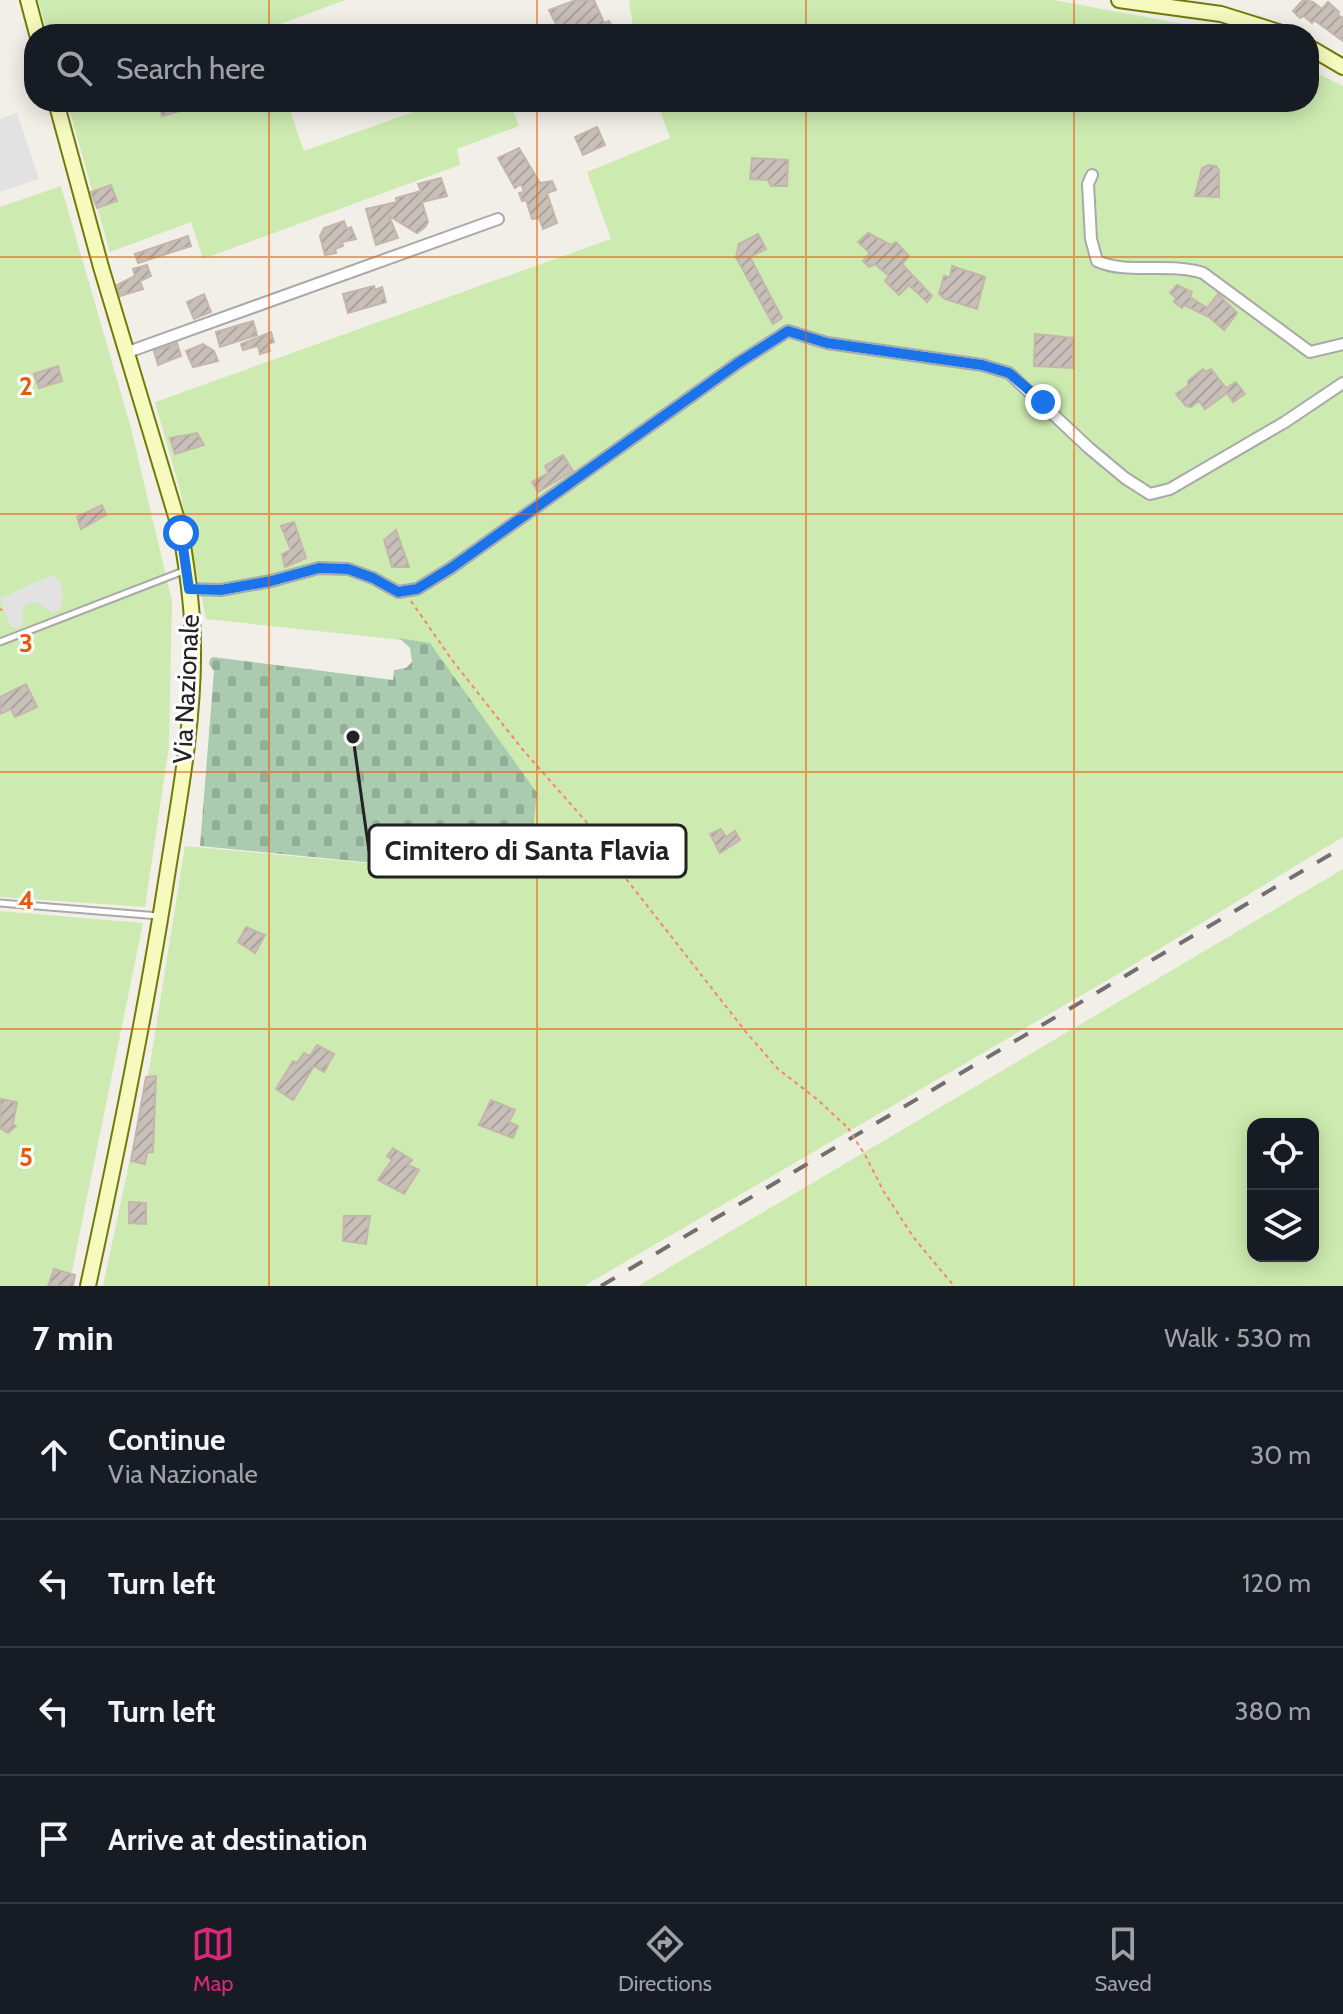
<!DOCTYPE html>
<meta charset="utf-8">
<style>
:root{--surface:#171b24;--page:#20242c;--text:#f1f3f6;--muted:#9ea1a6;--line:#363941;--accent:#db2777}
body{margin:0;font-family:Cabin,sans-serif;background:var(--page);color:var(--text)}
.controls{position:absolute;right:24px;bottom:24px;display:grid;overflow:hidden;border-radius:16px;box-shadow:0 4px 20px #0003}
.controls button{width:72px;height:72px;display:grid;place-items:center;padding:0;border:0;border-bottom:2px solid var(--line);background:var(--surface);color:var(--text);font:40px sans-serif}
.stop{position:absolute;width:24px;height:24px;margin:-18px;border:6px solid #1a73e8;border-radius:50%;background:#fff}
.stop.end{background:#1a73e8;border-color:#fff;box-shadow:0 2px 8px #0008}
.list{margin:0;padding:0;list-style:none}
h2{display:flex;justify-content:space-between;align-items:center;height:104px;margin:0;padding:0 32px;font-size:34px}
h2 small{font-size:26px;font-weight:400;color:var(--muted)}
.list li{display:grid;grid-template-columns:52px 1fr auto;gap:24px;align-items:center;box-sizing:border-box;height:128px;padding:0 32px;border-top:2px solid var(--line)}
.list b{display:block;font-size:30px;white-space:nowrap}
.list p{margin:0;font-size:26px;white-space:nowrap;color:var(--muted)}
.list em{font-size:26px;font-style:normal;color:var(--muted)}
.icon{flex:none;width:44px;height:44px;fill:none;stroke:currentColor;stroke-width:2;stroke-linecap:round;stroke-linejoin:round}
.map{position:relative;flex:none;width:1343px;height:1286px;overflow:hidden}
.search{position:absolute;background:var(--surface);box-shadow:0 4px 20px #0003;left:24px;right:24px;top:24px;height:88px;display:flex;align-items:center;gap:20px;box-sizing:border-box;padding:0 28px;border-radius:32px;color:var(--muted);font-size:30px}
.sheet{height:616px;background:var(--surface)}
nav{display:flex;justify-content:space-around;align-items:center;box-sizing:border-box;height:112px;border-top:2px solid var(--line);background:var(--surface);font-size:22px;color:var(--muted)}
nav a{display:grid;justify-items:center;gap:4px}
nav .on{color:var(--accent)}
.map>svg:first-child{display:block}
</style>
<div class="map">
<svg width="1343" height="1286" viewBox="0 0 1343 1286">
<defs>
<pattern id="cemetery-stones" width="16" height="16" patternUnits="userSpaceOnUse" patternTransform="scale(2)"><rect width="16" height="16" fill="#aacbaf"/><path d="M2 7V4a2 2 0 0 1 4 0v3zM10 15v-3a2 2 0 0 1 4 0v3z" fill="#92ae96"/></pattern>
<pattern id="building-hatch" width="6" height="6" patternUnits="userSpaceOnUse" patternTransform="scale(2)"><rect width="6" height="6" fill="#c7bfb8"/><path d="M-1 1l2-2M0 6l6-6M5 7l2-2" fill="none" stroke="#aba49e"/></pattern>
</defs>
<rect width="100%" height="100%" fill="#f2efe9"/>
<path fill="#cdebb0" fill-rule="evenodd" d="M38,0H345L264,30L265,34H48Z
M629,0H1054L1236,34H634Z
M1309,69L1343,86V837L1118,974L584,1286H103L150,1064L185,846L526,878L430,643L206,619L180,490L155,402L611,239L587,172L670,138L657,102H1309Z
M67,102H287L304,151L441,102H510L519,126L457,149L460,165L203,259L191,222L110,252Z
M61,186L131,428L172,601L169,746L145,907L0,897V207Z
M1343,869V1286H638ZM1253,1124H1313V1256H1253Z
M0,911L143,923L69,1286H0Z"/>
<path fill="url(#cemetery-stones)" d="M399,638L430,643L537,793L527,878L200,846L214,671L209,664L210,659L213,657L393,680L394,670L406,668L412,662L410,648Z"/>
<path fill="#e2e2e2" d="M17,113L39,179L0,192V119Z
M51,575L59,580L63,594L61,608L53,614L36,602L27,604L22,610L24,620L19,628L11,627L0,599Z"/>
<path fill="url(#building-hatch)" stroke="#c4b6ab" stroke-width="2" d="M576,0H594L604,23L609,21L616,34H561L549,10Z
M1303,0L1313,2L1322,9L1328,2L1339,12L1338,15L1343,18V41L1314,20L1312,23L1304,16L1300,18L1293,11Z
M159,102H201V105L162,116Z
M597,127L605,145L583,155L575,137Z
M519,148L540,183L552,181L556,190L547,193L557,223L543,229L539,218L532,219L526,200L522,201L519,193L524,192L521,184L515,188L498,158Z
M752,158L788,160L787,186H771L768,180L750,179Z
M1208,165L1216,166L1219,170V197L1195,196L1202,168Z
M441,178L447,196L422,202L428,222L425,227L417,233L389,216L398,238L376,245L366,209L397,202L396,198L421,191L418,184Z
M111,185L117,201L97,208L91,192Z
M344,221L347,229L351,227L356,239L342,242L343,246L335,249L336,253L325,255L320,236L324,228Z
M868,233L891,245L896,242L909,256L902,264L932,296L927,302L909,285L899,295L885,281L889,276L875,264L869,267L863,261L870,253L858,242Z
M758,234L766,249L750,257L782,318L773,324L736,257L739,244Z
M188,236L191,246L138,263L135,254Z
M147,265L151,276L140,281L143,289L120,296L117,285L135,276L133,269Z
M952,266L985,277L977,309L945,299L939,294L944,276L950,277Z
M1177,285L1192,292L1190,297L1207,308L1218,294L1237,313L1224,330L1209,317L1184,305L1182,308L1174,302L1176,298L1170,293Z
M374,286L375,290L382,287L386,302L348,313L343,294Z
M204,294L211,312L194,319L187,302Z
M253,321L257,335L220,347L216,332Z
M271,332L274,342L268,344L270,351L260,354L258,346L243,350L241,344Z
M1035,334L1073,338V368L1034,366Z
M177,343L181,356L158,365L154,351Z
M203,344L214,351L218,361L193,367L186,351Z
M58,366L62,381L39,388L34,374Z
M1203,369L1205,372L1211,369L1226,388L1236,382L1245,394L1233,402L1227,393L1205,409L1199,401L1191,407L1186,406L1176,394L1188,386V381Z
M197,433L204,445L175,454L170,438Z
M563,455L573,471L538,492L532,482L548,473L545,466Z
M102,505L106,515L81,529L77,517Z
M294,522L306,558L285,567L282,554L291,550L281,526Z
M396,530L409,567H392L384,540Z
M26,684L37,707L15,717L11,709L0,714V697Z
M721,829L726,837L735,831L740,840L720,853L710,834Z
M246,927L265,935L255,953L238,942Z
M317,1045L334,1054L324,1072L314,1066L293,1100L276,1089L293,1061L297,1063L304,1053L310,1056Z
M156,1076L153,1152L147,1153L145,1164L131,1161L146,1077Z
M0,1099L17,1102L13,1124L16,1126L8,1133L0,1128Z
M491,1100L515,1110L509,1122L518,1126L513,1138L479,1125Z
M393,1148L412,1160L408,1165L419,1170L404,1194L378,1180L392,1160L387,1156Z
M129,1202L146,1203V1224L129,1223Z
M344,1216H370L366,1244L343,1241Z
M54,1269L75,1275L73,1286H48Z"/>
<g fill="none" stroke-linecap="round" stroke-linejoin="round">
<defs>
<path id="lane" d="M0,642L186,570
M0,903L159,916"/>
<path id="street" d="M1092,175L1088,184L1091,239L1097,261C1128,275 1168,262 1203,273L1310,352L1343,344
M128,352L498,219
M189,589L221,590L271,581L319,568L348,569L373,578L398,592L417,589L451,568L738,363L788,331L827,343L982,365L1009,373L1089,448L1125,478L1150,494L1170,489L1285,422L1343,383"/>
<path id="secondary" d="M28,0L37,34
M1119,0L1221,14L1285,34
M1309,47L1343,67
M56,102L101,267L181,533C187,570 193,609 193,647C194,725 178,805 166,882C145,1017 117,1152 88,1286"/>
</defs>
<use href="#lane" stroke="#a9a9a9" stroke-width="9"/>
<use href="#street" stroke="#a9a9a9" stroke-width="14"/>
<use href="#secondary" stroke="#707d05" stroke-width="18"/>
<path stroke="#fa8072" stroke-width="2" stroke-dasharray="4 4" stroke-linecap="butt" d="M411,601L452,660L523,750L589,825L627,880L746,1032L778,1069L818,1100L848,1128
M0,610L2,609
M865,1155L884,1192L914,1238L954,1286"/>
<use href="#lane" stroke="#fff" stroke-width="5"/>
<use href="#street" stroke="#fff" stroke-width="10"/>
<use href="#secondary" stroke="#f7fabf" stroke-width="14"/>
<path stroke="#707070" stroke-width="4" stroke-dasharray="16 16" stroke-linecap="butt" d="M601,1286L1343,847"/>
<path stroke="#fa8072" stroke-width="2" stroke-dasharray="4 4" stroke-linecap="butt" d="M848,1128L865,1155"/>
</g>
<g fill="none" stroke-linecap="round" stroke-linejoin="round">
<path stroke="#1a73e8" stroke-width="10" d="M181,533L189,589L221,590L271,581L319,568L348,569L373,578L398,592L417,589L451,568L738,363L788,331L827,343L982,365L1009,373L1043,402"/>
</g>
<path fill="none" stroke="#e8590c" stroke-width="2" stroke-opacity="0.55" d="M269,0V34M537,0V34M806,0V34M1074,0V34M269,102V1286M537,102V1286M806,102V1286M1074,102V1286M0,257H1343M0,514H1343M0,772H1343M0,1029H1343"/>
<g text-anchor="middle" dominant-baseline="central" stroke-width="6" stroke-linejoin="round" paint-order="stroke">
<g font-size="26" fill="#222" stroke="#fff">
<text transform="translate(186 689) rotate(-87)">Via Nazionale</text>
</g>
</g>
<g font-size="26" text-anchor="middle" font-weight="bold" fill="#e8590c" stroke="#fff" stroke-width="6" stroke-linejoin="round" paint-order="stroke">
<text x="26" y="395">2</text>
<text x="26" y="652">3</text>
<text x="26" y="909">4</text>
<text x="26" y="1166">5</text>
</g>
<path fill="none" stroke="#222" stroke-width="3" d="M353 737L369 851"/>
<circle fill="#222" stroke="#fff" stroke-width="3" cx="353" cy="737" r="8"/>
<rect fill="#fff" stroke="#222" stroke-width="3" x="369" y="825" width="317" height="52" rx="8"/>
<g font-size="28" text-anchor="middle" font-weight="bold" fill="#222">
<text x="527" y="860">Cimitero di Santa Flavia</text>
</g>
</svg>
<div class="controls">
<button><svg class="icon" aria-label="locate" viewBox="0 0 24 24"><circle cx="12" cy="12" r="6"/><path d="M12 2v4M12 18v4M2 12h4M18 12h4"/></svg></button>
<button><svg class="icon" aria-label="layers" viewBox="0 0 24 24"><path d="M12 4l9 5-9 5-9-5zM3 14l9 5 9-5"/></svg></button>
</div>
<div class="stop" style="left:181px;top:533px"></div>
<div class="stop end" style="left:1043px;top:402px"></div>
<div class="search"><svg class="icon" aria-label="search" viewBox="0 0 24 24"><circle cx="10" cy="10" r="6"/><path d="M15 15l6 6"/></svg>Search here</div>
</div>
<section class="sheet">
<h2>7 min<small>Walk · 530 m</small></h2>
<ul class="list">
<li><svg class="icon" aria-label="ahead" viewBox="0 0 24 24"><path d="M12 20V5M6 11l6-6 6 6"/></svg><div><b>Continue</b><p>Via Nazionale</p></div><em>30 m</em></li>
<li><svg class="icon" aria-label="left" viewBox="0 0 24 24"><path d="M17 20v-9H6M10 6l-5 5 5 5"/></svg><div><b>Turn left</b></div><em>120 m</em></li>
<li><svg class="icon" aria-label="left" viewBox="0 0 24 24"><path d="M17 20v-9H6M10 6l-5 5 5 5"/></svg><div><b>Turn left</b></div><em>380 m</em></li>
<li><svg class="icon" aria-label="arrive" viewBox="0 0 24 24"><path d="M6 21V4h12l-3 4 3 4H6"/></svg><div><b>Arrive at destination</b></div></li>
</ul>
</section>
<nav>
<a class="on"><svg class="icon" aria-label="map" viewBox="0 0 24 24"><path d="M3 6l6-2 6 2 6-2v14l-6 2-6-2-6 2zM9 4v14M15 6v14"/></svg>Map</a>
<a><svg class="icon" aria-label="directions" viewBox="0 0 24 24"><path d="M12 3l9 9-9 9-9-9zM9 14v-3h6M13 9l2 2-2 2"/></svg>Directions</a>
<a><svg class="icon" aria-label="saved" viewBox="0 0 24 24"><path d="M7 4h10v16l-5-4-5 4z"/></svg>Saved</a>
</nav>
